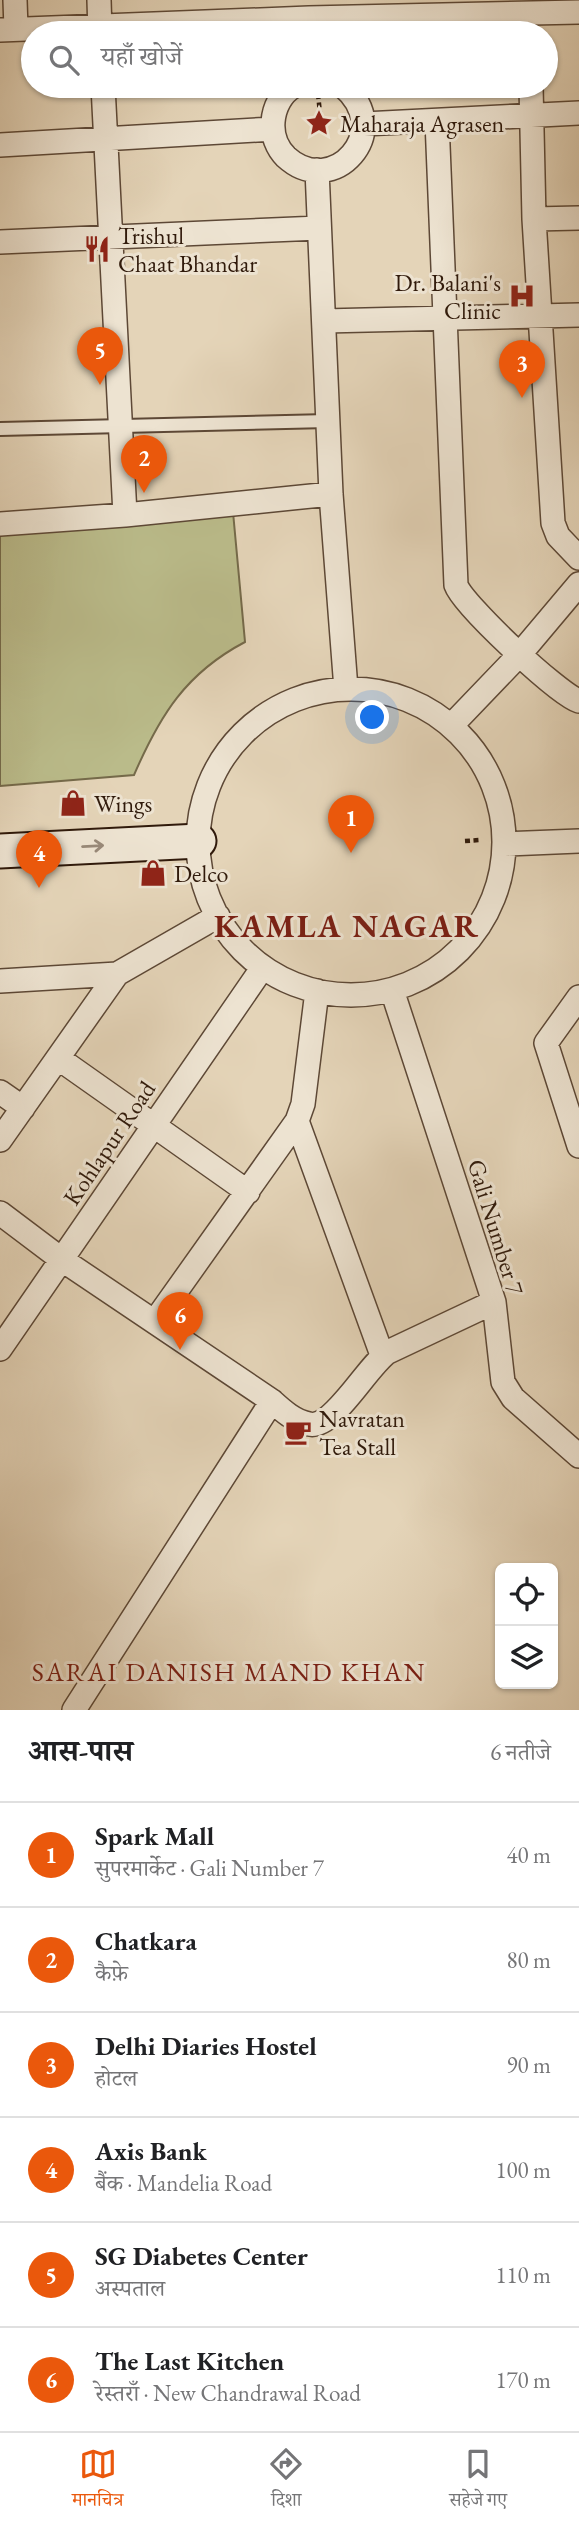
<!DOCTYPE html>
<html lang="hi">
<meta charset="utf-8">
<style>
:root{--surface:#fff;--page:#f2f2f2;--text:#202124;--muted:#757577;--line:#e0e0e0;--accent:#ea580c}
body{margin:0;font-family:"EB Garamond","Noto Serif Devanagari",serif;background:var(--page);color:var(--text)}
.controls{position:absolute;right:21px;bottom:21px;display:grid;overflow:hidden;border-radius:10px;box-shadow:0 2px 5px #0004}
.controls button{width:63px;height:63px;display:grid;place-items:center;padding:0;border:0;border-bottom:2px solid var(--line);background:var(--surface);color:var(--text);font:35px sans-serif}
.you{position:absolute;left:373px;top:718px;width:24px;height:24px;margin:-18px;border:5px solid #fff;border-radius:50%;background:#1a73e8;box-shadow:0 0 0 10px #1a73e833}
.badge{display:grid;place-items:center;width:46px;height:46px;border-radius:50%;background:var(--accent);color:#fff;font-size:23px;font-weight:700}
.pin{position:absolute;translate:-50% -58px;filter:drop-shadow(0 2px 4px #0008)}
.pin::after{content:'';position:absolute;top:37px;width:24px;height:21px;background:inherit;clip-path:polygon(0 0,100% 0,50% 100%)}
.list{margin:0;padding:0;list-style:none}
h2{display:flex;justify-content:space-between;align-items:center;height:91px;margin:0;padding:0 28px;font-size:30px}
h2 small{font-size:23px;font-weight:400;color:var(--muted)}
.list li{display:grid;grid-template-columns:46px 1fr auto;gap:21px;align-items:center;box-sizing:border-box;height:105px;padding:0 28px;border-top:2px solid var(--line)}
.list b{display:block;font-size:26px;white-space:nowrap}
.list p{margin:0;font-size:23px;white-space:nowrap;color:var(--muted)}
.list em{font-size:23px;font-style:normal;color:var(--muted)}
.icon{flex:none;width:38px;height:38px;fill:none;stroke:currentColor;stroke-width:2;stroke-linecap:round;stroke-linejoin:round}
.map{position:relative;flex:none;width:579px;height:1710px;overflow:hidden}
.search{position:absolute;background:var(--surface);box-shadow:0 2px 5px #0004;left:21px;right:21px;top:21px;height:77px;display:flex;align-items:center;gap:18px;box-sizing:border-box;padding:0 24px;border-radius:38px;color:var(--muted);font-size:26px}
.sheet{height:721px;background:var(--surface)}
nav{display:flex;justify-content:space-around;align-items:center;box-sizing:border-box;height:98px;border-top:2px solid var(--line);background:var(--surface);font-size:19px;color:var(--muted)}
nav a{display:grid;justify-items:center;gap:4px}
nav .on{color:var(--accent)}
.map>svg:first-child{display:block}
</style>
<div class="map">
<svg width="579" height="1710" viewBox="0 0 579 1710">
<rect width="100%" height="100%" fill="#e4d4b8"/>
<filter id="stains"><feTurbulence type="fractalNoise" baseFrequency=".00286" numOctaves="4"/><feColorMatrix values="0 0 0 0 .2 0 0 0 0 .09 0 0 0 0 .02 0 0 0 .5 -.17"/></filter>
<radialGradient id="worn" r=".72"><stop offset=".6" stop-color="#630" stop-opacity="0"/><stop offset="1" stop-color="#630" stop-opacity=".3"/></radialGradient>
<path fill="#babb8a" stroke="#756a4a" stroke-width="2" d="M233,512L245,642C186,673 160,715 134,775L0,786V531Z"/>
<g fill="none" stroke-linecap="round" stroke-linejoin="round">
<defs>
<path id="lane" d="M0,429L328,421"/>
<path id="street" d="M15,0L16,29
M99,0L100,33
M0,30L309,18L579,12
M103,86L125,515
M294,86C281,93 274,108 273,122C272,135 277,148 286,157C333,200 396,131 343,86
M531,86L534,219L553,523L558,536L579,558
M437,121L456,585C463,605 558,694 579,701
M364,124L579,113
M0,145L273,129
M317,170L331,494L346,689
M534,219L579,218
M0,242L319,228
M324,321L579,315
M0,524L125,515L331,494
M198 842a153 153 0 1 1 306 0a153 153 0 1 1-306 0Z
M451,726L520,654L579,584
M505,844L579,841
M117,974L218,916
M0,981L117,974L0,1140
M392,990L494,1302L503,1382L513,1398L579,1456
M579,997L546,1043L579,1146
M58,1058L248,1192
M0,1092L23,1108
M297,1121L382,1355
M0,1213L61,1259L272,1401C283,1411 294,1421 309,1424C333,1430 367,1366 388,1352L494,1302
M155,1321L297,1121L303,1104L317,991
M0,1349L263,967
M74,1710L272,1401"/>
<path id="secondary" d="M0,851L199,841"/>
</defs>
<use href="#lane" stroke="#5d4836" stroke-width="16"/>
<use href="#street" stroke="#5d4836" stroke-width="26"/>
<use href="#secondary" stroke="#301a0b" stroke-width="37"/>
<path stroke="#301a0b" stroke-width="4.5" stroke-dasharray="5 3.5" stroke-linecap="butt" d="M318,94L320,113
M465,841L479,840"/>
<use href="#lane" stroke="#ede3d1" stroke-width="12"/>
<use href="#street" stroke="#ede3d1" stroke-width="23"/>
<use href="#secondary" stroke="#ede3d1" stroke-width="33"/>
</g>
<defs><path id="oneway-shaft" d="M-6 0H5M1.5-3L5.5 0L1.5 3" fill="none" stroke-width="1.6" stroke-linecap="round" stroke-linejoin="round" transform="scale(1.75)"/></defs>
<use stroke="#988978" href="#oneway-shaft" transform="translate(93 846) rotate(-3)"/>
<defs>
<symbol id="sight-bare" viewBox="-9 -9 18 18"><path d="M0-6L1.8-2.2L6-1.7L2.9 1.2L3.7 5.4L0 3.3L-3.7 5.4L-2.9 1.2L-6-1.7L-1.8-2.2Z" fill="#8f2418" stroke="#ede3d1" stroke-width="2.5" paint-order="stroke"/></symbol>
<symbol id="restaurant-bare" viewBox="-9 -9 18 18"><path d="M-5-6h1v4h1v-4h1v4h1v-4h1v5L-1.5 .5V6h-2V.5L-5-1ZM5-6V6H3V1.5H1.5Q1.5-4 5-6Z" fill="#8f2418" stroke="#ede3d1" stroke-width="2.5" paint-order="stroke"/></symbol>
<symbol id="hospital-bare" viewBox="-9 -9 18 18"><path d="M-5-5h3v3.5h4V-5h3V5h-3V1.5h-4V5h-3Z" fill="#8f2418" stroke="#ede3d1" stroke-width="2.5" paint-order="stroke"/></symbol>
<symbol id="shop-bare" viewBox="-9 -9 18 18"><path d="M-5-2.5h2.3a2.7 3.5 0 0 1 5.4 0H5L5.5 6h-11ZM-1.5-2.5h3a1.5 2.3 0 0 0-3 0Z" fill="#8f2418" stroke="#ede3d1" stroke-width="2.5" paint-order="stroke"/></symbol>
<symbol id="cafe-bare" viewBox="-9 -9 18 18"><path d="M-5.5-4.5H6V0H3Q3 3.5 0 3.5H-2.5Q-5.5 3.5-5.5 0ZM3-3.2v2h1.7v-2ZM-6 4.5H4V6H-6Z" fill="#8f2418" stroke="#ede3d1" stroke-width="2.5" paint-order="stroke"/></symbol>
</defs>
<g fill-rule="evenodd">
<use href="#sight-bare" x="300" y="104" width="38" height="38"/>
<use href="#restaurant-bare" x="78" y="230" width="38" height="38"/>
<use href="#hospital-bare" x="503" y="277" width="38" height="38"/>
<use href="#shop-bare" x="54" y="784" width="38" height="38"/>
<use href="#shop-bare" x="134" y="854" width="38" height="38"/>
<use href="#cafe-bare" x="279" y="1413" width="38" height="38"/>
</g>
<g text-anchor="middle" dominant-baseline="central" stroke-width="6" stroke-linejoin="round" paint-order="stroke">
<g font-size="24" fill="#301a0b" stroke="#ede3d1" text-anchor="start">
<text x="340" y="123">Maharaja Agrasen</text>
<text x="118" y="235">Trishul<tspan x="118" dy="28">Chaat Bhandar</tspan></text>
<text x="501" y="282" text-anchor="end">Dr. Balani's<tspan x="501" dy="28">Clinic</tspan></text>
<text x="94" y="803">Wings</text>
<text x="174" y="873">Delco</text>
<text x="319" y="1418">Navratan<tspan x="319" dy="28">Tea Stall</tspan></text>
</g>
<g font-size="24" fill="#301a0b" stroke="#ede3d1">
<text transform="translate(109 1143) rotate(-56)">Kohlapur Road</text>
<text transform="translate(496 1227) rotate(73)">Gali Number 7</text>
</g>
<g font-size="26" letter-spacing="2" fill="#7a1f14" stroke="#ede3d1">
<text x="229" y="1672">SARAI DANISH MAND KHAN</text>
</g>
<g font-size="32" font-weight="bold" letter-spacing="2" fill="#7a1f14" stroke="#ede3d1">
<text x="347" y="926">KAMLA NAGAR</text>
</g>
</g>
<rect width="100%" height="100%" filter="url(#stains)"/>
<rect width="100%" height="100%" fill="url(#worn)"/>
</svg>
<div class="controls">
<button><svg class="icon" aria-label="locate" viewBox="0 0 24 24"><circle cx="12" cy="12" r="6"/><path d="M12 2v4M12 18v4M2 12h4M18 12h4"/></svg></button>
<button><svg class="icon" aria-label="layers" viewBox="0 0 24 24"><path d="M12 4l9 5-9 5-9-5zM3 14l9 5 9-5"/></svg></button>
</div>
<div class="you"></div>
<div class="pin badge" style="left:351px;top:853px">1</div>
<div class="pin badge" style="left:144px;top:493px">2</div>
<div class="pin badge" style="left:522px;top:398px">3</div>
<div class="pin badge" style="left:39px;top:888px">4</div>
<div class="pin badge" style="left:100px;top:385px">5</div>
<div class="pin badge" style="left:180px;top:1350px">6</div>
<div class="search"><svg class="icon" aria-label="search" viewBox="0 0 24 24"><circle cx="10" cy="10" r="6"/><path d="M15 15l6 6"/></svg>यहाँ खोजें</div>
</div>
<section class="sheet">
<h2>आस-पास<small>6 नतीजे</small></h2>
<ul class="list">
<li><span class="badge">1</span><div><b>Spark Mall</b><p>सुपरमार्केट · Gali Number 7</p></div><em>40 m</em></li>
<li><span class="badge">2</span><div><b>Chatkara</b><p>कैफ़े</p></div><em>80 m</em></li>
<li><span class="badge">3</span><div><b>Delhi Diaries Hostel</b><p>होटल</p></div><em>90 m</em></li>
<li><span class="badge">4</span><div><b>Axis Bank</b><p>बैंक · Mandelia Road</p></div><em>100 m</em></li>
<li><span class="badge">5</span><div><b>SG Diabetes Center</b><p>अस्पताल</p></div><em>110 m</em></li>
<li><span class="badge">6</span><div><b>The Last Kitchen</b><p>रेस्तराँ · New Chandrawal Road</p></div><em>170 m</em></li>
</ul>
</section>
<nav>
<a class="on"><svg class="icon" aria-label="map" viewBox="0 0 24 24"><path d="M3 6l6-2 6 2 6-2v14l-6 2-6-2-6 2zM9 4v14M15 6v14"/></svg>मानचित्र</a>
<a><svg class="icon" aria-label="directions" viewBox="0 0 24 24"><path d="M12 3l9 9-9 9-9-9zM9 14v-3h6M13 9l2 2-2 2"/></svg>दिशा</a>
<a><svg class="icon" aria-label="saved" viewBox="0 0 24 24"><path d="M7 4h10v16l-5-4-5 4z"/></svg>सहेजे गए</a>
</nav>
